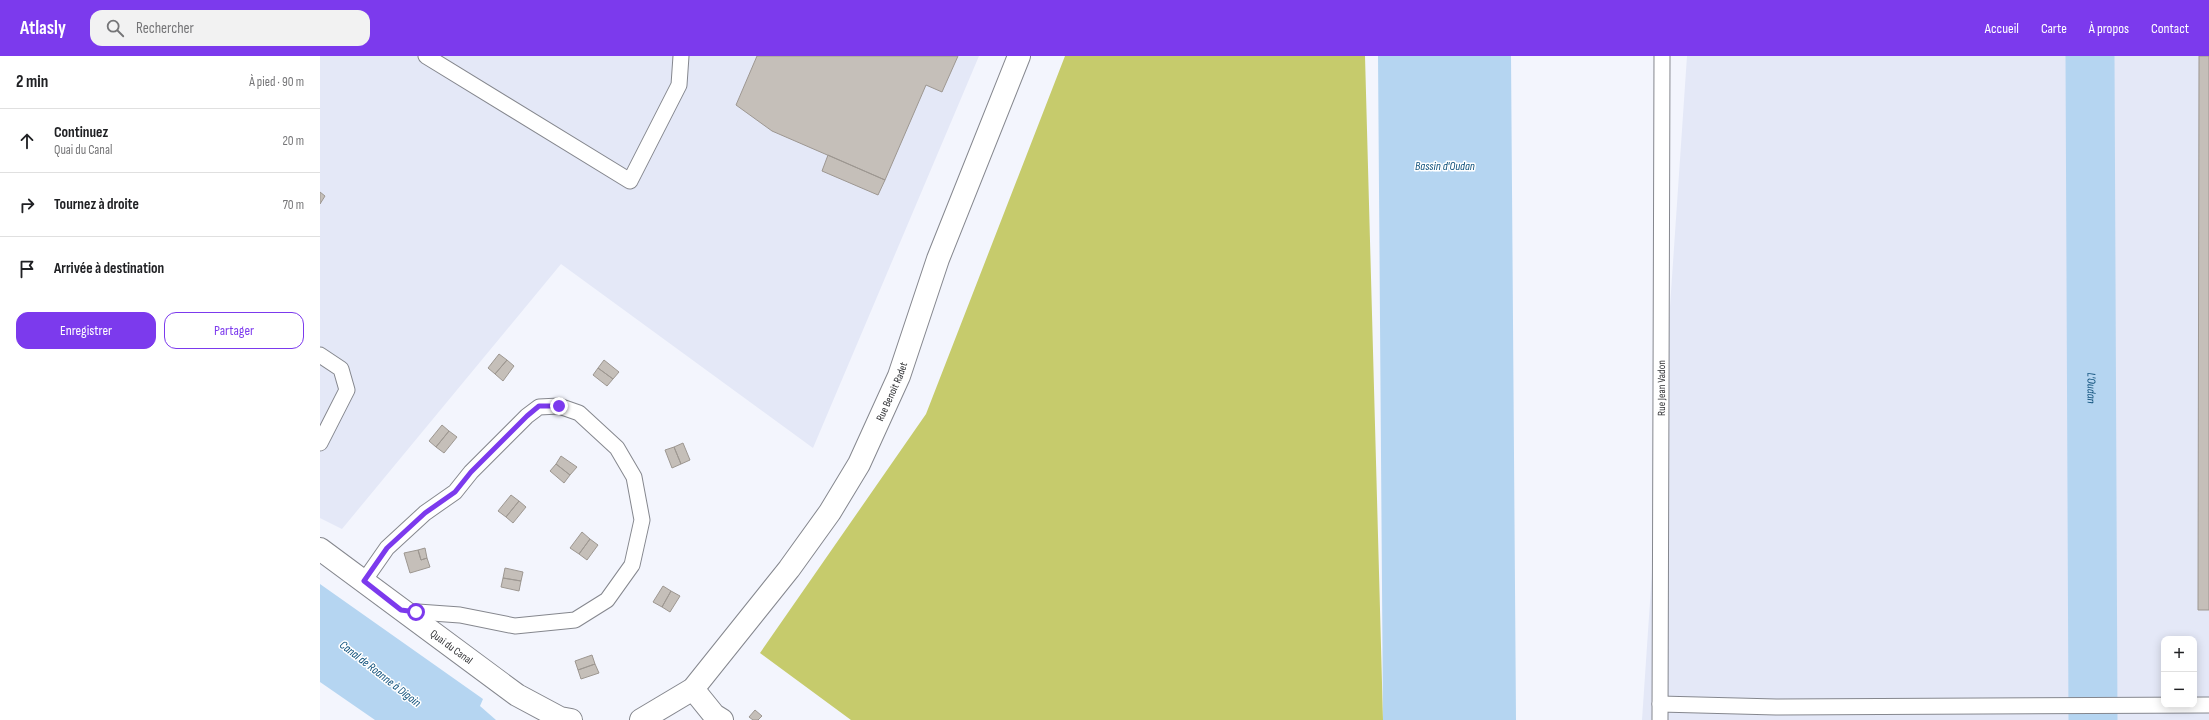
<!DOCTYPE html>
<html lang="fr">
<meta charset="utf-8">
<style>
:root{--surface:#fff;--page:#f2f2f2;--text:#202124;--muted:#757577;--line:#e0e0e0;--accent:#7c3aed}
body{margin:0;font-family:"Sofia Sans Condensed",sans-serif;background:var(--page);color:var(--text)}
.controls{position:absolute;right:12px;bottom:12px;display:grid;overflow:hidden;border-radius:8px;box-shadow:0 2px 10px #0003}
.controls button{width:36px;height:36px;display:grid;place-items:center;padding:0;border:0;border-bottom:1px solid var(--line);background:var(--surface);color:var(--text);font:20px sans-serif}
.stop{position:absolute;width:12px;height:12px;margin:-9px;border:3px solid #7c3aed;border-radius:50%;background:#fff}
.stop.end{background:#7c3aed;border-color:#fff;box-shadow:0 1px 4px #0008}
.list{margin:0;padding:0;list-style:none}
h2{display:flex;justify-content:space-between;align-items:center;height:52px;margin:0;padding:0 16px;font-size:17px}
h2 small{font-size:13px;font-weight:400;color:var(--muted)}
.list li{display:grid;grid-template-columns:26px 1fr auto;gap:12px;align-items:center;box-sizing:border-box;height:64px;padding:0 16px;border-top:1px solid var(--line)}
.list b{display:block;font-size:15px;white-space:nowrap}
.list p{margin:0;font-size:13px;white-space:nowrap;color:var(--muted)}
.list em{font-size:13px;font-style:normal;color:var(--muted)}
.actions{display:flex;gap:8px;padding:12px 16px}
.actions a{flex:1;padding:9px 0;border:1px solid var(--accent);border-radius:12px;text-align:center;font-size:14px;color:var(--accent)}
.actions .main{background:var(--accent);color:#fff}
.icon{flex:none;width:22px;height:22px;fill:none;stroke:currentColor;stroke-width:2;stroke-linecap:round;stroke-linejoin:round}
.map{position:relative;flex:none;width:1889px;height:664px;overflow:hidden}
header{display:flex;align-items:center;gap:24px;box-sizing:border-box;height:56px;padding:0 20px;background:var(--accent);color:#fff}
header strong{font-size:19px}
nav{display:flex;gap:22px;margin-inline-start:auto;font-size:14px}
.search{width:280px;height:36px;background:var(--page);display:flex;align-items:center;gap:10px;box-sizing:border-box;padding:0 14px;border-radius:12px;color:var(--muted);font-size:15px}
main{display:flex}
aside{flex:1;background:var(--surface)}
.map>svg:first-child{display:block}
</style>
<header>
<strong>Atlasly</strong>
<div class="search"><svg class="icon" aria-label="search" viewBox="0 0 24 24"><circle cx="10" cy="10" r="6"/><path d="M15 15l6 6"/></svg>Rechercher</div>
<nav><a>Accueil</a><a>Carte</a><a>À propos</a><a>Contact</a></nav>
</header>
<main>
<aside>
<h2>2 min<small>À pied · 90 m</small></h2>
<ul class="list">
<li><svg class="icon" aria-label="ahead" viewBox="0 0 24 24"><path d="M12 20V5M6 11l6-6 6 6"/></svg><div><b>Continuez</b><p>Quai du Canal</p></div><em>20 m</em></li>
<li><svg class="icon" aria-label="right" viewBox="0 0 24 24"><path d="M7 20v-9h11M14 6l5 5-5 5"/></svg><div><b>Tournez à droite</b></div><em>70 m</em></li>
<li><svg class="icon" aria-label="arrive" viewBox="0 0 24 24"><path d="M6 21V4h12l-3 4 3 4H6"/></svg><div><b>Arrivée à destination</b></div></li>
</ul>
<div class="actions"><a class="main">Enregistrer</a><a>Partager</a></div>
</aside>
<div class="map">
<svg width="1889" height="664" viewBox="0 0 1889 664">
<rect width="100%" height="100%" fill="#f3f5fd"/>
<path fill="#e4e8f7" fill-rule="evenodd" d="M0,0H659L493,392L241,208L22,473L0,462Z
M1367,0H1889V664H1322ZM1844,583H1874V649H1844Z"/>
<path fill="#c6cb6c" d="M745,0H1045L1063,664H531L440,597L606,358Z"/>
<path fill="#b5d5f1" d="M1058,0H1191L1196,664H1063Z
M0,528L163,643L160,650L176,664H55L0,626Z"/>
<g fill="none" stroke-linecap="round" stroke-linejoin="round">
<path stroke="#b5d5f1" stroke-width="49" id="s1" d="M1770,0L1773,664"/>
</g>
<path fill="#c5bfb9" stroke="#9d9791" d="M437,0H638L622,36L606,29L565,124L452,75L416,49Z
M1879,0H1889V554H1878Z
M508,99L565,124L558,139L502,115Z
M0,136L5,140L0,148Z
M179,298L187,304L175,318L168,312Z
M187,304L194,310L183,325L175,318Z
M284,304L299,316L293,323L278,312Z
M278,312L293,323L287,330L273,319Z
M122,369L129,375L116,391L109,385Z
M129,375L137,381L124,397L116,391Z
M363,387L370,404L361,408L354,391Z
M354,391L361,408L352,412L345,394Z
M241,400L257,411L250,419L236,408Z
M236,408L250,419L244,427L230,415Z
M191,439L199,445L186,461L178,455Z
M199,445L206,451L193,467L186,461Z
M262,476L270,483L259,498L250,492Z
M270,483L278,489L267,504L259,498Z
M105,492L107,502L101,504L98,494Z
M98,494L101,504L107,502L110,511L90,517L84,497Z
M185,512L203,516L201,525L183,522Z
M183,522L201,525L199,535L181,531Z
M343,530L351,535L342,551L333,546Z
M351,535L360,540L350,556L342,551Z
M272,599L275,608L258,614L255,605Z
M275,608L279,617L261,623L258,614Z
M435,654L442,660L438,664H433L429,661Z"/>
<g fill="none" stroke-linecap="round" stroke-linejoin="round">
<defs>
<g id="service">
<path d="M106,0L310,125L359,29L361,0"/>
<path d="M0,299L21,313L27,334L0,387"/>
<path d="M44,525L67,492L105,457L135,436L151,416L207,360L219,351L239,350L259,357L297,392L314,421L322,464L312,509L287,544L255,564L195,570L140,559L84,555"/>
<path d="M1340,648L1456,651L1889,649"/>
<path id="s2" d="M1340,664L1342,0"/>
</g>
<path id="minor" d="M373,633L394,659L402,664"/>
<g id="tertiary">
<path id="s3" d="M0,493L197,639L240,662L251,664"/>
<path id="s4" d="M321,664L373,633L469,513L510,456L539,408L579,320L618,203L699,0"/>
</g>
</defs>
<use href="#service" stroke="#85878e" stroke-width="17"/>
<use href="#minor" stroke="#85878e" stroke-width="24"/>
<use href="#tertiary" stroke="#85878e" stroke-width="24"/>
<use href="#service" stroke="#fff" stroke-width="15"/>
<use href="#minor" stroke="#fff" stroke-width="22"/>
<use href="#tertiary" stroke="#fff" stroke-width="22"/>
</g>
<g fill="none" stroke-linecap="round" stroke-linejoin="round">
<path stroke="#7c3aed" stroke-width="5" d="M96,556L81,554L44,525L67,492L105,457L135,436L151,416L207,360L219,350H239"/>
</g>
<g text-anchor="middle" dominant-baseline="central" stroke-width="3" stroke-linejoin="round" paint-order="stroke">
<g font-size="11" fill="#2e2f32" stroke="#fff">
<text stroke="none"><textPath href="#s2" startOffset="332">Rue Jean Vadon</textPath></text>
<text stroke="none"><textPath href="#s4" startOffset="420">Rue Benoit Radet</textPath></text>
<text stroke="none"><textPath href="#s3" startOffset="164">Quai du Canal</textPath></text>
</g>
<g font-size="12" font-style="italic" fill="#0d4f7a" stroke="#fff">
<text x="1125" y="110">Bassin d'Oudan</text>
<text stroke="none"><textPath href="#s1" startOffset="332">L'Oudan</textPath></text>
<text transform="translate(60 618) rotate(38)">Canal de Roanne à Digoin</text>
</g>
</g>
</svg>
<div class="controls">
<button>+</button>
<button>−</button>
</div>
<div class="stop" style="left:96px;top:556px"></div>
<div class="stop end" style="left:239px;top:350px"></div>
</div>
</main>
